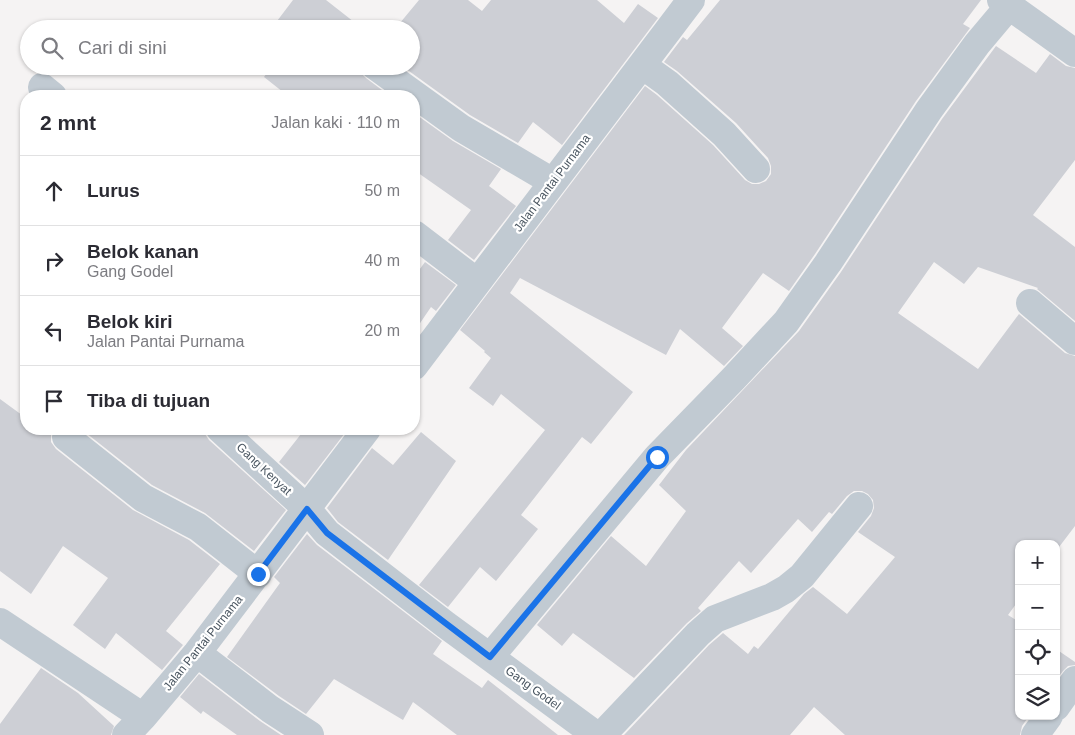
<!DOCTYPE html>
<html lang="id">
<meta charset="utf-8">
<style>
:root{--surface:#fff;--page:#f7f7f7;--text:#2b2b33;--muted:#7c7c81;--line:#e1e1e2}
body{margin:0;font-family:Arial,sans-serif;background:var(--page);color:var(--text)}
.controls{position:absolute;right:15px;bottom:15px;display:grid;overflow:hidden;border-radius:10px;box-shadow:0 1px 4px #0004}
.controls button{width:45px;height:45px;display:grid;place-items:center;padding:0;border:0;border-bottom:1px solid var(--line);background:var(--surface);color:var(--text);font:25px sans-serif}
.stop{position:absolute;width:15px;height:15px;margin:-11px;border:4px solid #1a73e8;border-radius:50%;background:#fff}
.stop.end{background:#1a73e8;border-color:#fff;box-shadow:0 1px 5px #0008}
.list{margin:0;padding:0;list-style:none}
h2{display:flex;justify-content:space-between;align-items:center;height:65px;margin:0;padding:0 20px;font-size:21px}
h2 small{font-size:16px;font-weight:400;color:var(--muted)}
.list li{display:grid;grid-template-columns:32px 1fr auto;gap:15px;align-items:center;box-sizing:border-box;height:70px;padding:0 20px;border-top:1px solid var(--line)}
.list b{display:block;font-size:19px;white-space:nowrap}
.list p{margin:0;font-size:16px;white-space:nowrap;color:var(--muted)}
.list em{font-size:16px;font-style:normal;color:var(--muted)}
.icon{flex:none;width:28px;height:28px;fill:none;stroke:currentColor;stroke-width:2;stroke-linecap:round;stroke-linejoin:round}
.map{position:relative;flex:none;width:1075px;height:735px;overflow:hidden}
.search{position:absolute;background:var(--surface);box-shadow:0 1px 4px #0004;left:20px;top:20px;width:400px;height:55px;display:flex;align-items:center;gap:12px;box-sizing:border-box;padding:0 18px;border-radius:28px;color:var(--muted);font-size:19px}
.panel{position:absolute;background:var(--surface);box-shadow:0 1px 4px #0004;left:20px;top:90px;width:400px;height:345px;border-radius:20px}
.map>svg:first-child{display:block}
</style>
<div class="map">
<svg width="1075" height="735" viewBox="0 0 1075 735">
<rect width="100%" height="100%" fill="#f5f3f3"/>
<path fill="#cdcfd5" d="M293,0H326L363,29H271Z
M419,0H468L482,11L491,0H597L624,23L638,4L658,18L562,145L533,122L518,143L470,115L402,66H411V29H395Z
M720,0H981L963,24L970,28L916,101L815,254L789,291L763,273L722,328L743,346L724,366L680,329L666,355L520,278L510,293L633,392L591,444L582,437L521,515L538,529L496,581L480,567L448,607L419,585L545,430L501,394L493,406L469,388L491,358L484,352L485,351L460,330L645,86L657,95L713,145L745,180L752,184H759L766,181L771,174V166L768,158L736,123L677,71L664,62L683,37L687,40Z
M996,46L1036,73L1050,54L1066,66L1075,68V160L1033,215L1075,247V321L1037,289L1038,288L978,267L964,284L934,262L898,313L978,369L1019,314L1065,353L1075,356V526L1056,551V544H1019V600L1008,615L1019,622V716H1029L1022,726L1020,735H845L814,707L790,735H624L709,645L723,633L748,654L754,646L758,649L804,594L813,587L847,614L895,557L858,532L871,516L874,508L873,500L868,494L862,491H854L847,496L832,514L829,512L812,532L798,519L751,573L739,561L698,608L701,611L687,623L634,678L573,633L562,646L537,625L611,536L646,566L686,511L659,485L686,450L799,331L841,272L942,119Z
M272,66H360L361,73L366,78L390,96H288L264,77Z
M414,113L453,141L501,169L489,186L516,206L474,260L448,240L471,210L414,170Z
M425,262L456,285L436,311L431,307L414,332V277Z
M0,399L26,418V429H53L51,435V442L56,449L133,510L189,540L220,564L166,631L183,645L162,670L116,633L105,649L73,625L108,578L63,546L31,594L0,571Z
M81,429H205V434L209,440L286,510L254,551L205,513L152,485Z
M305,429H348L305,485L279,462Z
M421,432L456,461L388,560L338,522L327,508L372,448L393,465Z
M307,534L317,545L442,641L433,654L482,688L488,680L558,735H457L413,702L403,720L334,679L306,714L279,696L227,657L280,583L274,577Z
M1056,649L1075,662V665L1068,666L1063,671L1056,680Z
M41,668L78,693L114,726L111,735H0V724Z
M199,674L260,721L281,735H237L203,711L201,714L180,697Z"/>
<g fill="none" stroke-linecap="round" stroke-linejoin="round">
<path stroke="#c1cad2" stroke-width="28" d="M1001,0L1075,53
M642,65L667,83L724,134L756,169
M375,66L461,128L553,182
M42,87L53,96
M414,234L477,282
M1030,303L1075,341
M414,366L691,0
M220,429L307,509L327,533L446,625L596,735
M66,437L143,498L198,527L258,574
M0,622L143,717
M197,653L270,709L310,735
M490,657L657,457L734,378L786,322L828,263L929,110L977,44L1009,6
M1056,707L1075,680
M126,735L143,717L197,653L367,429
M602,735L698,634L715,619L772,597L786,589L802,576L859,506
M1035,735L1049,716"/>
</g>
<g fill="none" stroke-linecap="round" stroke-linejoin="round">
<path stroke="#1a73e8" stroke-width="6" d="M258,574L307,509L327,533L490,657L657,457"/>
</g>
<g text-anchor="middle" dominant-baseline="central" stroke-width="4.5" stroke-linejoin="round" paint-order="stroke">
<g font-size="12" fill="#4a5661" stroke="#fff">
<text transform="translate(552 183) rotate(-53)">Jalan Pantai Purnama</text>
<text transform="translate(264 469) rotate(43)">Gang Kenyat</text>
<text transform="translate(203 643) rotate(-51)">Jalan Pantai Purnama</text>
<text transform="translate(533 688) rotate(36)">Gang Godel</text>
</g>
</g>
</svg>
<div class="controls">
<button>+</button>
<button>−</button>
<button><svg class="icon" aria-label="locate" viewBox="0 0 24 24"><circle cx="12" cy="12" r="6"/><path d="M12 2v4M12 18v4M2 12h4M18 12h4"/></svg></button>
<button><svg class="icon" aria-label="layers" viewBox="0 0 24 24"><path d="M12 4l9 5-9 5-9-5zM3 14l9 5 9-5"/></svg></button>
</div>
<div class="stop" style="left:657px;top:457px"></div>
<div class="stop end" style="left:258px;top:574px"></div>
<div class="search"><svg class="icon" aria-label="search" viewBox="0 0 24 24"><circle cx="10" cy="10" r="6"/><path d="M15 15l6 6"/></svg>Cari di sini</div>
<section class="panel">
<h2>2 mnt<small>Jalan kaki · 110 m</small></h2>
<ul class="list">
<li><svg class="icon" aria-label="ahead" viewBox="0 0 24 24"><path d="M12 20V5M6 11l6-6 6 6"/></svg><div><b>Lurus</b></div><em>50 m</em></li>
<li><svg class="icon" aria-label="right" viewBox="0 0 24 24"><path d="M7 20v-9h11M14 6l5 5-5 5"/></svg><div><b>Belok kanan</b><p>Gang Godel</p></div><em>40 m</em></li>
<li><svg class="icon" aria-label="left" viewBox="0 0 24 24"><path d="M17 20v-9H6M10 6l-5 5 5 5"/></svg><div><b>Belok kiri</b><p>Jalan Pantai Purnama</p></div><em>20 m</em></li>
<li><svg class="icon" aria-label="arrive" viewBox="0 0 24 24"><path d="M6 21V4h12l-3 4 3 4H6"/></svg><div><b>Tiba di tujuan</b></div></li>
</ul>
</section>
</div>
